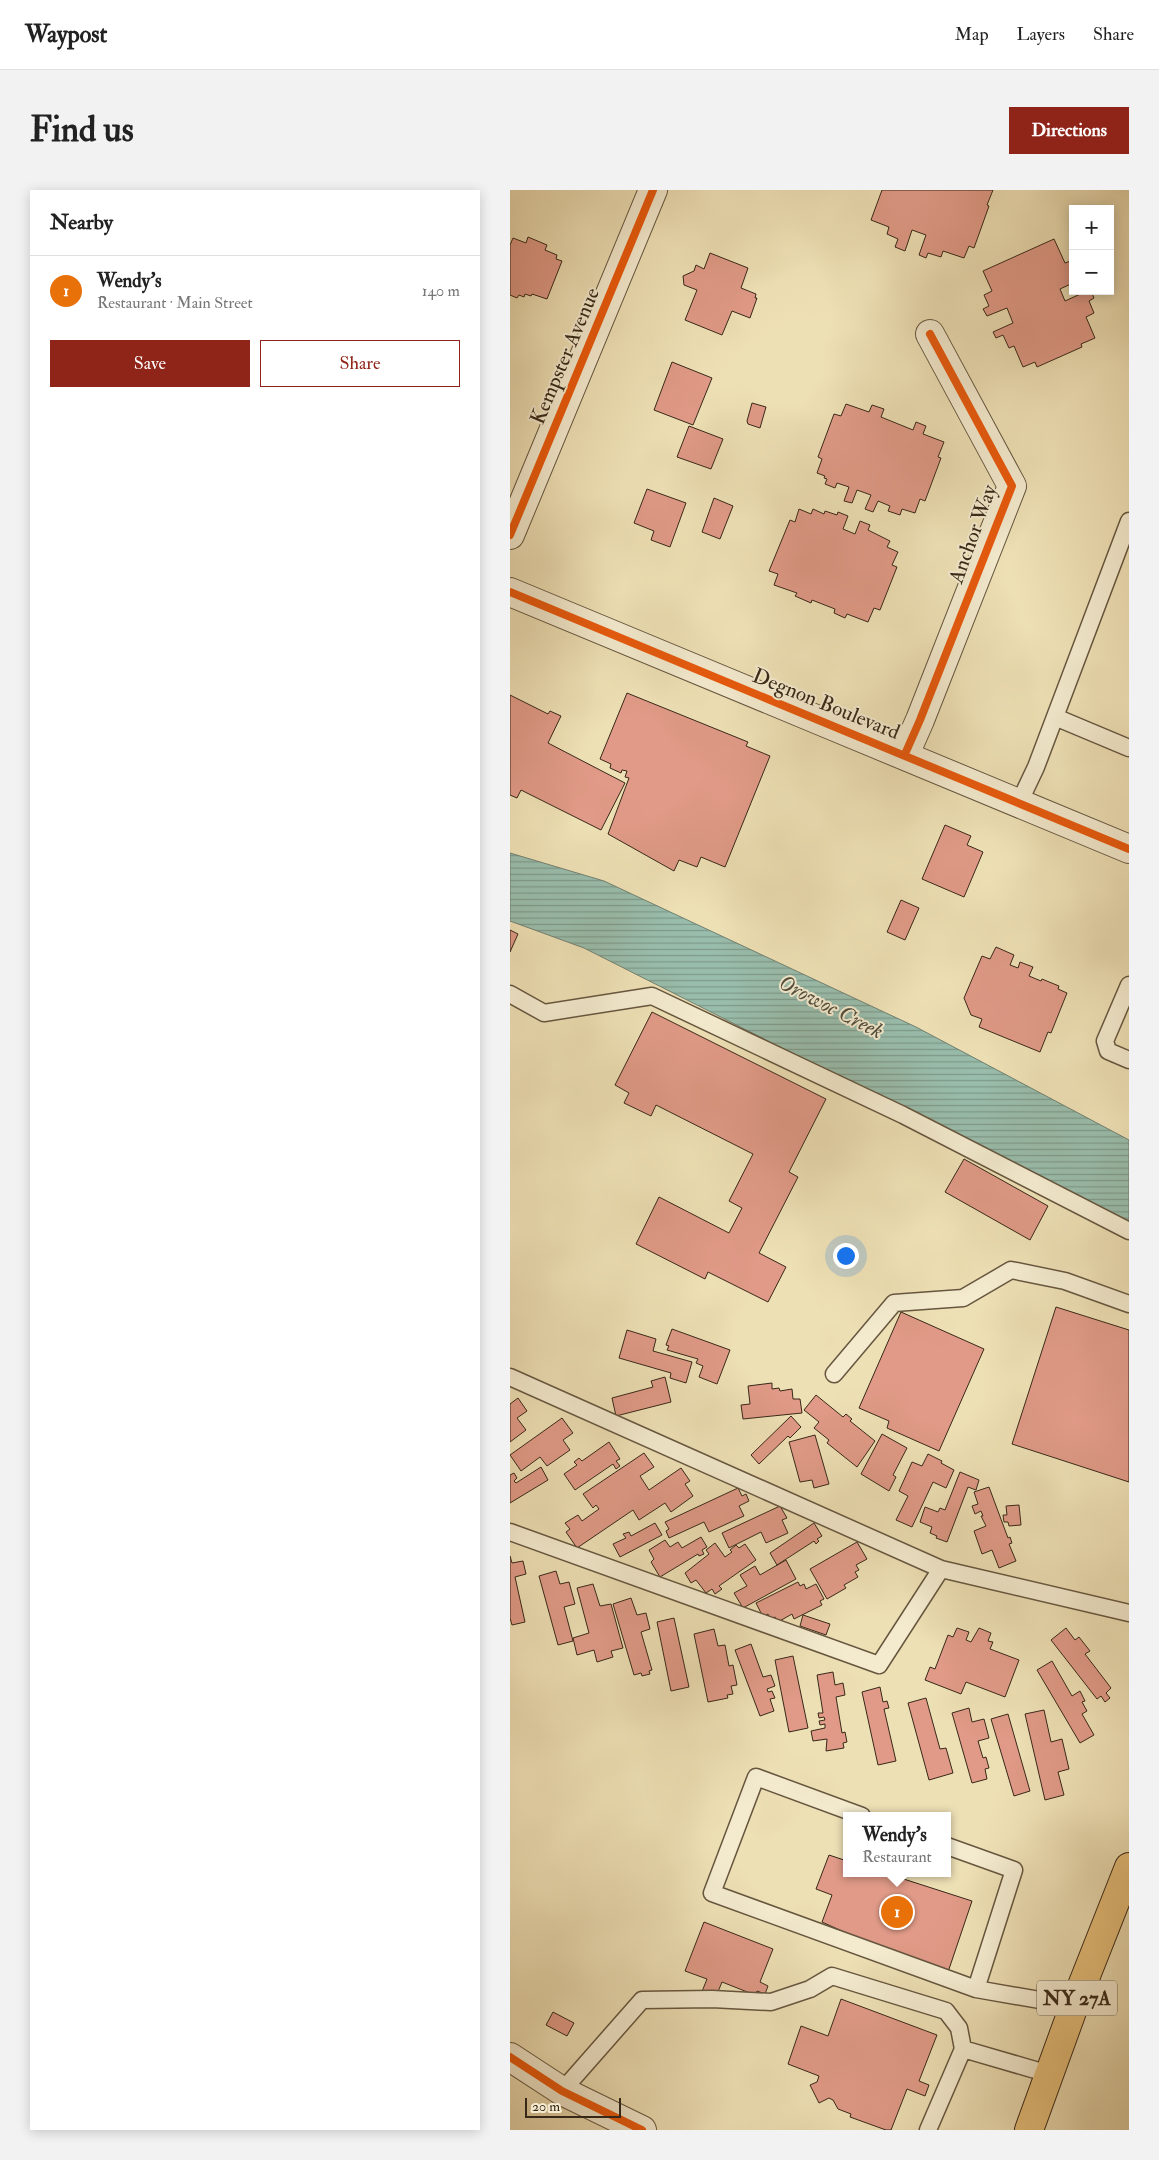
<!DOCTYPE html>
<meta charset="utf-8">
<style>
:root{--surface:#fff;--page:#f2f2f2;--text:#222;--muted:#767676;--line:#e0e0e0;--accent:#8f2418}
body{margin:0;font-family:"IM FELL Double Pica",serif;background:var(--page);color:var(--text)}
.controls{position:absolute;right:15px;top:15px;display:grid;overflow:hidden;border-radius:0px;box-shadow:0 2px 12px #0003}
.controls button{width:45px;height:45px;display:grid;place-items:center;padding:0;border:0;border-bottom:1px solid var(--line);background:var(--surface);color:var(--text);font:25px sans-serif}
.scale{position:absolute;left:15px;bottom:12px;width:96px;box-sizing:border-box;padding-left:5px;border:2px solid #382818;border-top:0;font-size:14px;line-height:18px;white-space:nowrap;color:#382818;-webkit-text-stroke:4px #f4ebcf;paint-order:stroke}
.you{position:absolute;left:335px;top:1065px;width:18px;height:18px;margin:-12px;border:4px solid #fff;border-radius:50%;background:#1a73e8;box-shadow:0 0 0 8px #1a73e833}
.badge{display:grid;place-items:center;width:32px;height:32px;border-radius:50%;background:var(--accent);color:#fff;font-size:16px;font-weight:700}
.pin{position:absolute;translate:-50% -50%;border:2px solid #fff;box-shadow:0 1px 5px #0006}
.popup{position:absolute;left:333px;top:1622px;width:108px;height:65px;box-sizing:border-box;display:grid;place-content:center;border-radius:0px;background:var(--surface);filter:drop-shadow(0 1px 4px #0005);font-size:16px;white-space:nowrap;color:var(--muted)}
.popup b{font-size:19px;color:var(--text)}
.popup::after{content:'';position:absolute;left:50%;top:100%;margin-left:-10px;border:10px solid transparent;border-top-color:var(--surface)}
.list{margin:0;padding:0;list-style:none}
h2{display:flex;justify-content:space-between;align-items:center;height:65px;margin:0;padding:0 20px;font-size:21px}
h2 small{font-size:16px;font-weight:400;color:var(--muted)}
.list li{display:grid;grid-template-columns:32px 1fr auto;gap:15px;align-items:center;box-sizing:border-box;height:70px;padding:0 20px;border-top:1px solid var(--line)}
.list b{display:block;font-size:19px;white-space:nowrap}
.list p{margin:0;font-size:16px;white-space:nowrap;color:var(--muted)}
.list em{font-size:16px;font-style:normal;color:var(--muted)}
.actions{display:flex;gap:10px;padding:15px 20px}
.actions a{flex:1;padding:11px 0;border:1px solid var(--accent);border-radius:0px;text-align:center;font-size:18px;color:var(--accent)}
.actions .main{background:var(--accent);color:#fff}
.map{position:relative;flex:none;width:619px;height:1940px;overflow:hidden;border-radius:0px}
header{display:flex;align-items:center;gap:30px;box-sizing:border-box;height:70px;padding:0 25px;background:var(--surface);border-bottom:1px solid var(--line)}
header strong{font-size:24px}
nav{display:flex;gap:28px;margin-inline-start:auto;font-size:18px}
.intro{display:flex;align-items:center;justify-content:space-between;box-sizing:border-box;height:120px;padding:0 30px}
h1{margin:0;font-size:35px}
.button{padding:12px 22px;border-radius:0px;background:var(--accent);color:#fff;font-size:18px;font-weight:700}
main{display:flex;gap:30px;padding:0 30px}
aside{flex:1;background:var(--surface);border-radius:0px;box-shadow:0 2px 12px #0003}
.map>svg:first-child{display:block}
</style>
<header>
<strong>Waypost</strong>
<nav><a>Map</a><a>Layers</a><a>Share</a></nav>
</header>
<div class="intro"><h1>Find us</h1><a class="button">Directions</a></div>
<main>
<aside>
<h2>Nearby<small></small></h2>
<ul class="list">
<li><span class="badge" style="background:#e8710a">1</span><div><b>Wendy's</b><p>Restaurant · Main Street</p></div><em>140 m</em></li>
</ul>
<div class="actions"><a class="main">Save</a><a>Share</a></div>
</aside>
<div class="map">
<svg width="619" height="1940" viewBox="0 0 619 1940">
<defs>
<pattern id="water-rules" width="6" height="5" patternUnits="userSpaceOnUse" patternTransform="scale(1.25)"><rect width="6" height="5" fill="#99bdac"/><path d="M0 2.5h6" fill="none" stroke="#7e9a8b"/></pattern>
</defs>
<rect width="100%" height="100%" fill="#eee0b5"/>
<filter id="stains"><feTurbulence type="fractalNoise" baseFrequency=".004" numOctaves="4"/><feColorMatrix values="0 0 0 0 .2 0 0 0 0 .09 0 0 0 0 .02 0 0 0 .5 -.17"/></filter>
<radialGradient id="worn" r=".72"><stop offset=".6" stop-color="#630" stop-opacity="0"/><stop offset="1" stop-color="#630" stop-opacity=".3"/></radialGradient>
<path fill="url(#water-rules)" stroke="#728171" d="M0,663L94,691L406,837L619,950V1033L74,758L0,731Z"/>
<path fill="#e09a87" stroke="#382818" d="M372,0H483L477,15L479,16L464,58L459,56L454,68L433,61L431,67L418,63L416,68L409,65L416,45L402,40L395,61L385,57L388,49L377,44L379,37L361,30Z
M18,47L37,55L35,60L47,65L46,69L52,71L37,109L22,104L21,106L15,104L14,107L9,105L7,108L0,105V55L3,48L16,53Z
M544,49L555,73L563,70V93L550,99L555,111L577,101H581L584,108L579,111L584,123L576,127L585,148L571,154L572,157L527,177L525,172L513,177L504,156L499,158L493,145L486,148L483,142L503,133L497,118L477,126L473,119L479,116L474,105L482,101L473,81Z
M200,63L238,78L231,98L246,104L245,108H247L240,128L222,121L212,145L175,130L187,100L174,95L173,86L184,81L186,75L194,79Z
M162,172L202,188L183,235L144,220Z
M242,213L256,217L250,238L238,234L237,231Z
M336,214L359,222L362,215L374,219L371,227L403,240L406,232L416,236L413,244L434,252L428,267L431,268L415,311L410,309L405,323L392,319L390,325L378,321L380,316L368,311L363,322L355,319L361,305L347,300L342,313L334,311L339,297L327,293L325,298L315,294L317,289L314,288L315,286L307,283L312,269L308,267L324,224L331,226Z
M179,236L213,249L201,279L167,267Z
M137,299L176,313L160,357L141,350L144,341L124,333Z
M204,308L223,316L210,349L192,342Z
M289,319L301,324L303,319L314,324L315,321L327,325L328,322L338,326L333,339L345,344L350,331L360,335L358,340L380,351L377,357L388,362L382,375L387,377L370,420L364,418L358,432L337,424L335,428L324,423L325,419L302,410L301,413L285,406L287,403L264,395L268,384L259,381L280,330L285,332Z
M117,503L238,552L236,556L260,566L215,677L191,667L187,677L169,670L164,681L98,644L119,588L115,587L117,581L112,580L111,583L100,578L101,574L90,569Z
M0,505L38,524L40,521L51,526L38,553L115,593L91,640L11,600L7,608L0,605Z
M435,635L461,646L457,655L473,662L454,707L412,689Z
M391,710L409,718L395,750L377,742Z
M0,740L8,744L0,762Z
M486,757L504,765L500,775L508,778L510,772L523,777L519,786L531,791L532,789L549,796L548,799L557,803L541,843L538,842L530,862L469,837L472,829L461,825L454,808L472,766L480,769Z
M142,822L316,909L279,982L288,987L249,1063L276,1077L258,1112L198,1082L195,1089L126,1054L149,1007L219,1043L232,1018L219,1011L243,964L146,915L141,926L114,913L119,903L105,895Z
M454,969L538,1016L520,1050L435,1002Z
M546,1117L619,1140V1292L502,1254Z
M391,1122L474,1159L429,1261L377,1238L379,1231L349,1218Z
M162,1139L220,1160L207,1194L189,1187L193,1176L186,1173L188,1169L157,1160L159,1156L156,1155Z
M117,1140L146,1149L143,1161L182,1172L176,1193L160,1188L161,1183L109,1168Z
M155,1187L161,1212L106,1226L102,1208L143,1197L141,1191Z
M262,1193V1199L269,1198L270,1201L282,1199L283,1209H290L292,1223L233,1229L231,1215L240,1214L238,1196Z
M306,1205L333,1227L336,1224L342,1229L340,1231L365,1251L347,1277L317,1253L319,1250L304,1238L309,1232L294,1220Z
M8,1208L17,1221L7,1228L16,1240L0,1252V1214Z
M281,1226L291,1237L280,1248L278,1246L249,1274L241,1265Z
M52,1228L63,1243L53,1250L60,1260L37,1276L30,1267L11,1281L0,1265Z
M372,1244L397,1258L383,1285L386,1287L379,1301L351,1284Z
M305,1245L319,1294L304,1298L302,1290L290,1292L279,1252Z
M99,1252L110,1269L106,1271L110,1276L106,1279L103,1274L65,1300L54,1284L67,1275L64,1272L69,1268L72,1271Z
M134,1263L144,1277L130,1286L139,1300L171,1278L180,1291L175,1294L183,1306L161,1322L155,1313L129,1330L123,1320L67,1358L56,1342L60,1339L55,1333L68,1325L72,1331L89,1319L86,1315L83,1318L73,1304Z
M418,1264L432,1271L431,1273L444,1280L436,1298L423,1292L402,1337L386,1330L398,1306L389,1301L402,1272L412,1276Z
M31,1277L38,1290L0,1313V1285L4,1283L7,1288L4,1291L6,1293Z
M450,1282L469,1290L466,1300L458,1297L437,1352L426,1348L427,1346L420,1343L422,1337L410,1332L415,1317L428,1322L430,1318L435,1320Z
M479,1297L498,1348L500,1347L502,1353L499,1354L506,1371L489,1378L482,1360L472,1364L464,1341L476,1336L471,1326H473L471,1321L465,1324L462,1316L468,1314L464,1302Z
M228,1298L232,1306L236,1304L239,1311L229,1316L234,1326L199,1342L194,1332L159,1348L156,1341L159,1339L155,1332Z
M509,1315L511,1335L499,1336L498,1332H494L493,1325H497L496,1316Z
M270,1316L277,1328L272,1330L278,1343L256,1353L251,1342L219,1358L212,1343Z
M145,1333L152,1345L110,1367L103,1354L116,1348L113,1344L119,1342L121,1346Z
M304,1333L312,1346L307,1349L309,1351L306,1354L304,1351L267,1375L260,1363Z
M191,1347L197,1357L192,1360L194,1364L189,1366L188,1364L150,1387L141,1372L144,1369L139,1360L155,1350L160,1357L168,1352L172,1358Z
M347,1352L357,1369L346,1375L349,1380L345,1382L348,1387L334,1395L336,1398L317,1409L300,1379Z
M205,1353L215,1367L222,1362L220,1360L226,1355L229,1358L235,1354L246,1370L209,1396L212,1399L205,1404L202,1399L196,1403L186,1390L181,1393L175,1383L199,1364L196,1360Z
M0,1366L2,1373L13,1371L16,1384L5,1387L15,1432L2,1435L0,1428Z
M276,1370L286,1389L233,1418L224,1403L237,1396L230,1385L245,1376L250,1385Z
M46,1381L50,1394L59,1392L65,1414L54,1417L63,1451L48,1455L29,1386Z
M288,1392L290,1396L294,1394L296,1399L306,1394L314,1409L310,1411L312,1415L284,1429L282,1424L268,1432L265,1427L260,1429L258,1424L253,1427L246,1413Z
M83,1394L90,1416L101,1414L113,1458L101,1461L103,1467L87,1472L84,1460L67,1465L63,1448L79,1443L67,1398Z
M121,1408L127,1425L136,1423L140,1439L131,1442L142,1480L139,1481L140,1484L132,1486L131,1483L124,1485L103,1414Z
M293,1425L320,1434L316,1445L290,1436Z
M164,1428L179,1497L161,1501L147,1432Z
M447,1438L459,1442L456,1450L461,1452L469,1438L481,1443L478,1451L483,1452L480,1459L509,1470L495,1507L456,1492L451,1504L415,1490L420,1477L425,1479L438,1445L443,1447Z
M556,1438L565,1450L569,1447L580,1461L575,1464L601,1498L596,1503L600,1508L595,1512L591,1506L587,1509L541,1450Z
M204,1439L208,1456L215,1455L219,1476L223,1475L227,1495L221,1496L223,1504L217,1505L218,1508L198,1512L184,1444Z
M241,1454L253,1487L261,1485L265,1496L257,1499L258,1502L262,1501L265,1508L260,1509L264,1521L250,1526L225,1460Z
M283,1466L298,1538L279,1542L265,1470Z
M542,1471L562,1506L570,1501L575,1511L572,1512L577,1521L572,1524L584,1545L570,1553L527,1480Z
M323,1482L325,1495L333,1493L335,1505L326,1507L332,1543L335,1542L337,1552L333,1553L334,1558L316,1561L317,1549L303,1551L301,1541L315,1538V1534L310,1535L309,1531L315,1530L314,1527L309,1528L308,1523H313L307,1485Z
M370,1497L373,1512L377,1511L379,1518L374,1519L386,1571L368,1575L352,1502Z
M416,1508L430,1559L436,1558L443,1583L419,1590L398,1513Z
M459,1518L462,1532L474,1529L479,1548L468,1551L473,1568L476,1567L479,1578L475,1579L477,1589L462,1593L442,1523Z
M534,1520L541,1552L552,1549L559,1579L548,1582L554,1605L535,1610L515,1524Z
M498,1524L520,1601L504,1606L481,1529Z
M319,1665L337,1671V1683H375L462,1711L436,1788L312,1732L322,1705L306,1699Z
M194,1732L263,1759L250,1792L258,1796L255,1804L247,1801L245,1805L212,1792L205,1809L191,1804L197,1789L175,1781Z
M331,1809L427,1845L409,1891L419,1895L415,1906L397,1899L381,1940H376L340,1927L341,1924L328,1919L323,1910L319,1908L309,1913L300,1895L307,1892L309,1886L278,1874L291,1836L318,1846Z
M43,1822L64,1833L57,1846L36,1835Z"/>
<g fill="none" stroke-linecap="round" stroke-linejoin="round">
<defs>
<path id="service" d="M545,527L619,558
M509,613L526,577L619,331
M619,795L595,851L598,861L619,870
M0,804L34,823L142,806L393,925L619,1041
M324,1184L384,1113L453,1108L501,1080L555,1091L619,1114
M0,1187L431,1379L619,1423
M0,1342L369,1475L431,1379
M352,1626L246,1587L202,1703L466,1799L564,1816
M437,1656L504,1680L466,1799
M52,1901L132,1810L202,1809L261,1812L300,1799L322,1786L436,1821L449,1838L453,1859
M418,1940L453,1859L539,1884"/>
<path id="minor" d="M0,345L143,0
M0,402C206,488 413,573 619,659
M395,564L410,530L502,296L420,144
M0,1867L52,1901L132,1940"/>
<path id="primary" d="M519,1940L564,1816L619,1677"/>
</defs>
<use href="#service" stroke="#66563f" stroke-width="19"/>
<use href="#minor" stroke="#66563f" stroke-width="30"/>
<use href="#primary" stroke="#382818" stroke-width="30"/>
<use href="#service" stroke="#f4ebcf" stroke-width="16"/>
<use href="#minor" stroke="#f4ebcf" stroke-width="28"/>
<use href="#primary" stroke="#e7c07a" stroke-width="28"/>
<defs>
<path id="cycleway" d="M0,345L143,0
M0,402C206,488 413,573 619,659
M395,564L410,530L502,296L420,144
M0,1867L52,1901L132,1940"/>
</defs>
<use href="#cycleway" stroke="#f4ebcf" stroke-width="11"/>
<use href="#cycleway" stroke="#e8590c" stroke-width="8"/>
</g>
<g text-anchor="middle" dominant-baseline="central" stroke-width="4" stroke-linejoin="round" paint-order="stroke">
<rect fill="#f4ebcf" stroke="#70624f" stroke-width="1" x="527" y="1790.5" width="80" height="35" rx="4"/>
<g font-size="20" font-weight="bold" fill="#382818">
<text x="567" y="1808">NY 27A</text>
</g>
<g font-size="21" fill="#382818" stroke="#f4ebcf">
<text transform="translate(55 166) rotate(-67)">Kempster Avenue</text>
<text transform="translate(463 344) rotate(-70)">Anchor Way</text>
<text transform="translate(316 514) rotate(22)">Degnon Boulevard</text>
</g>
<g font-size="22" font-style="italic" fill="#504d3d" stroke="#f4ebcf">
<text transform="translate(321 817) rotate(27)">Orowoc Creek</text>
</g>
</g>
<rect width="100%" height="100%" filter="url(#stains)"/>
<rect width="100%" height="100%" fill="url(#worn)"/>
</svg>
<div class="controls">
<button>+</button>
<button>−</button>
</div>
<div class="scale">20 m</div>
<div class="you"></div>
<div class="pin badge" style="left:387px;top:1722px;background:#e8710a">1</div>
<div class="popup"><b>Wendy's</b>Restaurant</div>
</div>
</main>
